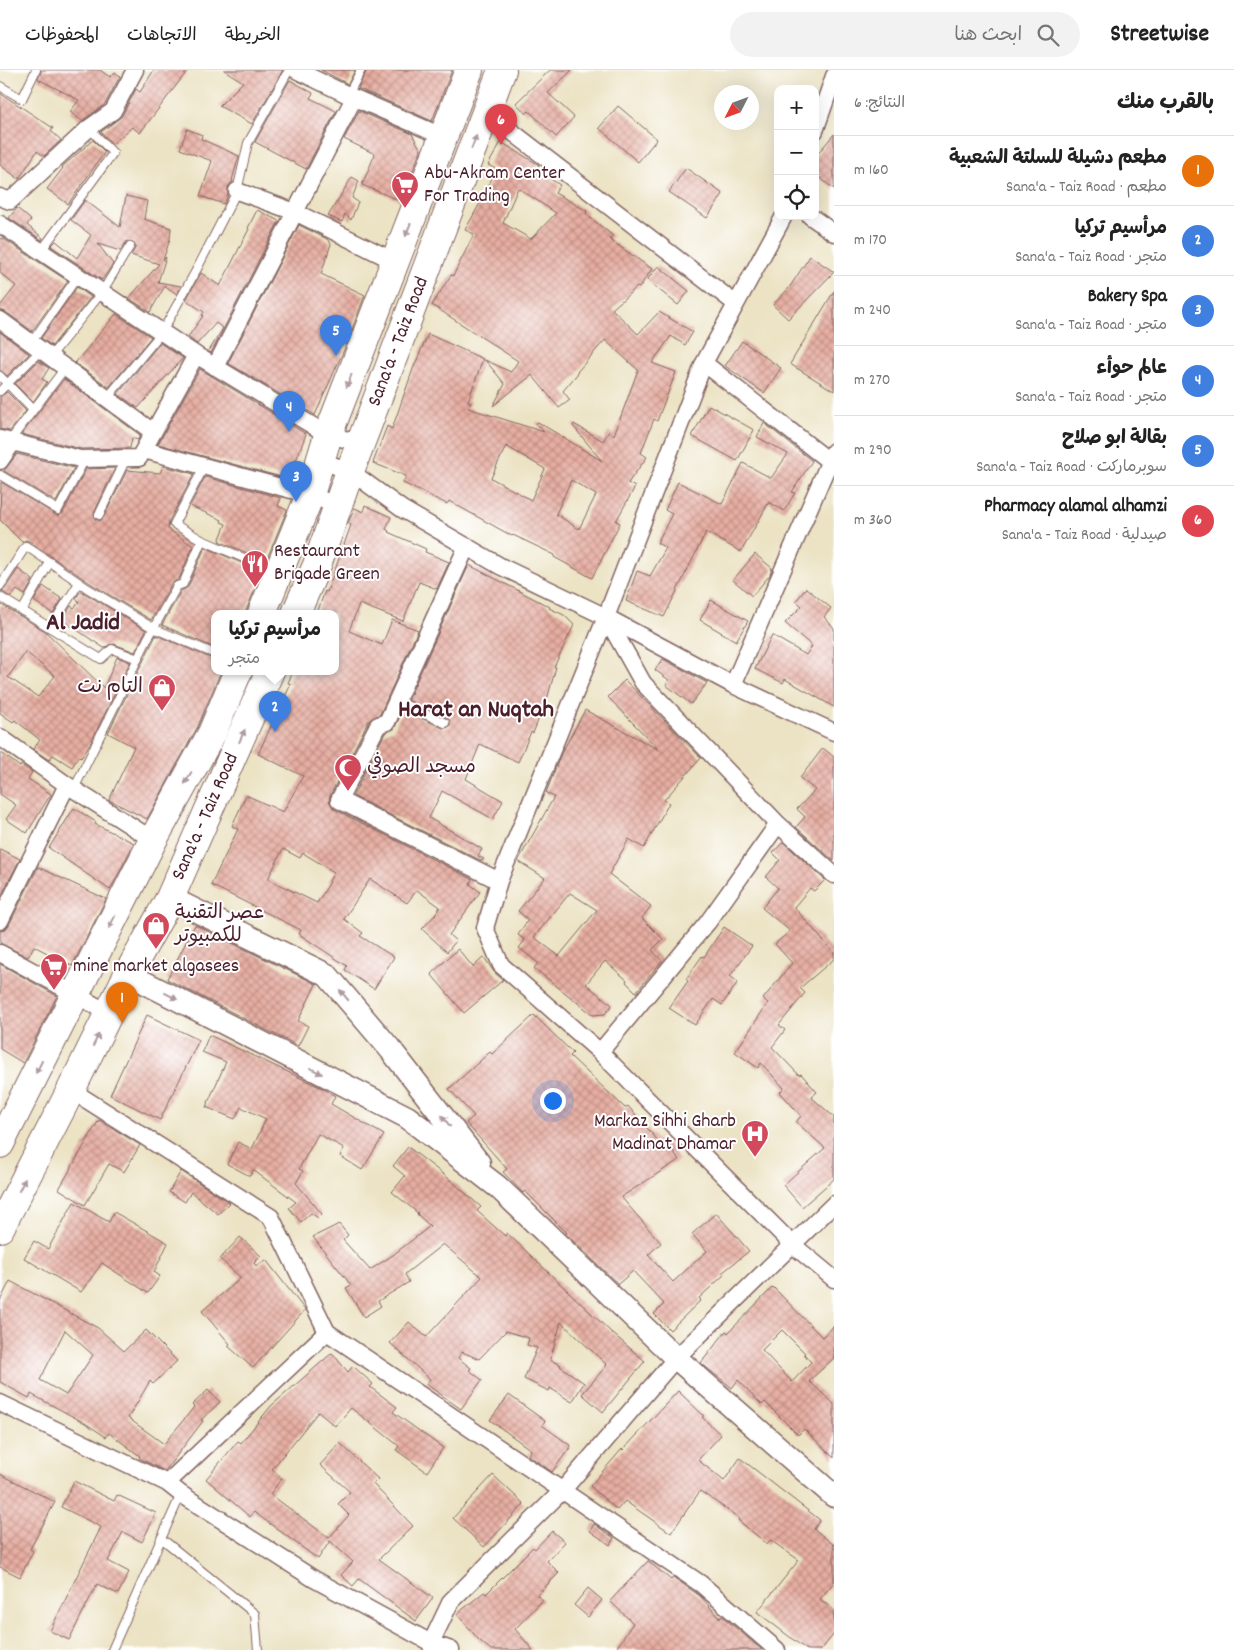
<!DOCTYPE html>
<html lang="ar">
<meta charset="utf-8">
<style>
:root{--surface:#fff;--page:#f2f2f2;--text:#222;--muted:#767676;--line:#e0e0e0;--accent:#b45309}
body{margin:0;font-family:Dekko,"Playpen Sans Arabic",sans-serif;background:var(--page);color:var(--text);direction:rtl}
.controls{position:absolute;right:15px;top:15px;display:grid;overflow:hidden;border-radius:10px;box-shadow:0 5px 20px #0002}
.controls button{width:45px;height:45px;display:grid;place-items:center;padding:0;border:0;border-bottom:1px solid var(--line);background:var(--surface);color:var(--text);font:25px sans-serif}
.compass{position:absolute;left:714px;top:15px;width:45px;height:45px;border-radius:50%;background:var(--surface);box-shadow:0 5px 20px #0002;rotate:228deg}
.you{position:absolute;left:552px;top:1030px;width:18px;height:18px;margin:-12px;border:4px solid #fff;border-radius:50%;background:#1a73e8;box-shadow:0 0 0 8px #1a73e833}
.badge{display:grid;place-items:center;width:32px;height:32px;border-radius:50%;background:var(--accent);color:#fff;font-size:16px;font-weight:700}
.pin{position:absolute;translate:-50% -41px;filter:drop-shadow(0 1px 2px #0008)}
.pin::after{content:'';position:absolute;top:26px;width:18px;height:15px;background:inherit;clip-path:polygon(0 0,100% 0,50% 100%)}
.popup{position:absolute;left:211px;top:540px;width:128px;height:65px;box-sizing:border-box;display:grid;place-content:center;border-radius:10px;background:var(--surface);filter:drop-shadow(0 1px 4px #0005);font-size:16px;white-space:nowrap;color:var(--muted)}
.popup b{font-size:19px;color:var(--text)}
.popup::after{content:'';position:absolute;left:50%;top:100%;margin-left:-10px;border:10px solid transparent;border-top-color:var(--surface)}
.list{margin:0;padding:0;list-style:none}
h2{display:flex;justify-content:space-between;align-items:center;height:65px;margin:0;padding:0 20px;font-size:21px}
h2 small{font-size:16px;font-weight:400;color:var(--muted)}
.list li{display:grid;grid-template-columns:32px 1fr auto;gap:15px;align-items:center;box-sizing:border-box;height:70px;padding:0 20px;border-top:1px solid var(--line)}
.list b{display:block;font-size:19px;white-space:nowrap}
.list p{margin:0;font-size:16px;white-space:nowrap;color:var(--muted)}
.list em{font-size:16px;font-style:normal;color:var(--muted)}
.icon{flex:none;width:28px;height:28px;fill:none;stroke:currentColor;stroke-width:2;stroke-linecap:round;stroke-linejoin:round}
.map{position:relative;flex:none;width:834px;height:1580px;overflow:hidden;direction:ltr}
header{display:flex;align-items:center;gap:30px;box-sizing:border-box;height:70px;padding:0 25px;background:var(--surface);border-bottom:1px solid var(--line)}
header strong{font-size:24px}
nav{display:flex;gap:28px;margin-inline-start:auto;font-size:18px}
.search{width:350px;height:45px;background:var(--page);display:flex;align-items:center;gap:12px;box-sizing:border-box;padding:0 18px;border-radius:28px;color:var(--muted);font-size:19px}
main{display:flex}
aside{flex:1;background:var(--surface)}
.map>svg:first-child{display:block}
</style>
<header>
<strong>Streetwise</strong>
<div class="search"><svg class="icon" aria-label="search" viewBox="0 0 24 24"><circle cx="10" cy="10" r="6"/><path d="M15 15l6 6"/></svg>ابحث هنا</div>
<nav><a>الخريطة</a><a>الاتجاهات</a><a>المحفوظات</a></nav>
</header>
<main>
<aside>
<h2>بالقرب منك<small>النتائج: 6</small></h2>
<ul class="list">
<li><span class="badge" style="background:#e8710a">1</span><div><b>مطعم دشيلة للسلتة الشعبية</b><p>مطعم · Sana'a - Taiz Road</p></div><em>160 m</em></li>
<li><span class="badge" style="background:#3f7fe0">2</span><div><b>مرأسيم تركيا</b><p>متجر · Sana'a - Taiz Road</p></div><em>170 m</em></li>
<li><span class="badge" style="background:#3f7fe0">3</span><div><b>Bakery Spa</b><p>متجر · Sana'a - Taiz Road</p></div><em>240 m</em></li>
<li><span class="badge" style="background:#3f7fe0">4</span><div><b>عالم حوأء</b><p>متجر · Sana'a - Taiz Road</p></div><em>270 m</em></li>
<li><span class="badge" style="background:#3f7fe0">5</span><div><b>بقالة ابو صلاح</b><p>سوبرماركت · Sana'a - Taiz Road</p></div><em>290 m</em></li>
<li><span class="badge" style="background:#e0444e">6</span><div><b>Pharmacy alamal alhamzi</b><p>صيدلية · Sana'a - Taiz Road</p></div><em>360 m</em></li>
</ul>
</aside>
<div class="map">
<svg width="834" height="1580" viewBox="0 0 834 1580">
<defs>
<pattern id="building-cross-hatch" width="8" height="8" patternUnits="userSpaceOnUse" patternTransform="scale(1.25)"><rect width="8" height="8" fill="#e7aea2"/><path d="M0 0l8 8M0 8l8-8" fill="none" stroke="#bd8d84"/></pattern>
</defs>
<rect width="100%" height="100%" fill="#fff"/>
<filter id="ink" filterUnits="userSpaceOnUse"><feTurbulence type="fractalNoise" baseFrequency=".02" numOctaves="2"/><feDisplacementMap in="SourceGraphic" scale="10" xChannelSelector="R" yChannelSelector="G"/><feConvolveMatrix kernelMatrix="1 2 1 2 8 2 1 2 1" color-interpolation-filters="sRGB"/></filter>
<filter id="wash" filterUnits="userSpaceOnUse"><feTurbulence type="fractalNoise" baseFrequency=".0096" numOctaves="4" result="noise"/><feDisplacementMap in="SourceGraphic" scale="20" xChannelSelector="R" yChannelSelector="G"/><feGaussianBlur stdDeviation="1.12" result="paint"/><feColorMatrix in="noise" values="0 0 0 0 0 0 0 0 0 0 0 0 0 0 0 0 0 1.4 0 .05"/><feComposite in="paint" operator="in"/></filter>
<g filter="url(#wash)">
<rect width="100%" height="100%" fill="#ece3c4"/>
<g id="blocks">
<path fill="url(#building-cross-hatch)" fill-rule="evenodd" d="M42,0H100L110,7L115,2L120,6L105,34L82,51L70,42L79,30L38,9Z
M154,0H188L140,63L132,57L112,74L101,62L122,46L136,19L140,22Z
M224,0H283L252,54L219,36L243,12Z
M321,0H355L348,14Z
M367,0H452L432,51L358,18Z
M550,0H572L548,23L574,47L556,67L529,41L526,44L516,33Z
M290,10L313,23L310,28L336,41L306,99L255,72Z
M0,23L53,58L51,61L61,70L44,86L37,81L19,109L0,95Z
M618,36L657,69L638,92L599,58Z
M359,41L412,64L421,80L401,131L362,115L375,84L344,69Z
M187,59L202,65L201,69L239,86L232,110L233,111L228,117V125L224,134L200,126L212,91L180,79Z
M834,64V119L815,104V87Z
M93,70L105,82L68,134L47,119L63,98L62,97Z
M501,72L539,95L536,100L560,115L555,123L587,141L586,144L613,166L609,169L652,199L639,218L637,217L612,239L638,264L659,242L693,262L685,275L671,266L652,293L676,302L657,351L654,349L641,383L647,387L628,413L635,417L616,451L620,453L592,508L554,487L555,485L513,465L512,466L449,431L447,434L403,413L406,406L373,393L387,356L392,359L413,299L428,264L483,289L468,331L471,333L468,338L544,362L536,353L538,352L602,391L573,356L574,354L603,371L609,361L614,365L638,300L605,270L577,302L578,303L563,321L570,330L559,338L532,305L493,336L505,314L485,290L511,302L518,291L432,235L451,205L453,206L474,164L465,160L483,128L496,99L488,95ZM518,118L556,143L531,169L503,153ZM506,376L545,399L531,430L491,408ZM571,410L596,425L579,459L556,444Z
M686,98L723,124L707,148L669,122Z
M352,107L359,111L352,128L358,132L351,150L345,144L342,152L328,146Z
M126,126L147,131L144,149L171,158L170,169L163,190L166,187L158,212L181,216L177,224L165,216L150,242L129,228L159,194L131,185L136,177L133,172L127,171L120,181L98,174L113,194L102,210L51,176L56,171L77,188L91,165L71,150L85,130L120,157Z
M17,138L31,150L27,155L43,168L42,170L9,148Z
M257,140L279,151L211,283L209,281L223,258L216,253L197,274L188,267L203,246L202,245L204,242L186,230L201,203L220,216L249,159L248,158Z
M299,155L327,169L331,174L321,204L365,225L346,275L315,345L228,293Z
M2,168L68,211L32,261L6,242L0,240V236L16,216L0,203V170Z
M810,186L834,202L788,249L773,235L789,218Z
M658,196L689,221L678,235L647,210Z
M77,217L91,227L52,276L41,268Z
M834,221V321L790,294Z
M116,244L151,267L109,317L75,293Z
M0,262L29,284L7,306L0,300Z
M742,271L781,298L764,323L725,296Z
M160,273L183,288L138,338L118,324Z
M38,291L49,298L42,309L47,312L33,332L15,314Z
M200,299L306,364L289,409L158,374Z
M64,309L140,365L138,370L132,368L130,378L81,379L22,364Z
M7,322L26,341L10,361L0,359V326Z
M709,335L754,360L737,391L692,366Z
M764,353L812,391L792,422L795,423L784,441L769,432L741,482L706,462L664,547L626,531L637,501L650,506L666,478L657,473L672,444L665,440L678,412L722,434L743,393L771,408L788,384L757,367Z
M17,384L74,398L56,432L4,401Z
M163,396L194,404L169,451L168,459L193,476L179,509L172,513L151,550L90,513L29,471L26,470L22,472L0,450L1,412L58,446L63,443L86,399L115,398L94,443L95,449L100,451L104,447L127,400L160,403Z
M205,407L281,428L278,436L287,440L266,491L219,471L226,454L221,452L222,450L190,436Z
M365,435L391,447L386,459L389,461L388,462L426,479L425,482L449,492L437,519L419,512L403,551L359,534L349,561L382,575L392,550L418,560L380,644L369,650L330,725L329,731L334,739L472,809L470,814L480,822L449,865L456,871L447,882L422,859L436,844H435L440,837L417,820L407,833L370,809L344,849L363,863L360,866L394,887L374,919L345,900L347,896L299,864L301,860L211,815L238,759L232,756L246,725L283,742L303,706L258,684L291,614L288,613L293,601H335V543H317L325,521L327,522L351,455L348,453L355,438L363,442ZM283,779L300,788L303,783L334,802L329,811L330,812L317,833L268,809Z
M205,477L262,502L245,543H215V578L162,555L181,521L188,517Z
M755,484L772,498L770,505L752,526L733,510Z
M469,495L550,537L549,538L564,545L574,555L554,597H556L548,626L533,663L531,662L518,692L480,674L466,709L503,731L493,749L442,721L429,748L482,779L478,786L484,789L482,791L353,726L385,663L394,659L403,640L443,658H446L450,656V652L448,648L408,630Z
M18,499L33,510L25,525L17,520L11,527L1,521L5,519Z
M43,516L62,529L53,544L34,531Z
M806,518L831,538L824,547L834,558V637L785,609L783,613L755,599L772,565L806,585L812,576L785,553L802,536L796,531Z
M81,521L146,560L135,582L114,574L109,575L104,578L62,550L71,536L74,538L79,532L76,528Z
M711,530L748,551L736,571L700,550Z
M0,534L45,561L104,618L117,587L130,592L91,672L81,688L79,686L72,697L53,685L49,690L33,679L40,670L15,650L13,652L0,643ZM26,582L55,606L38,627L8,607Z
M156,565L215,590V601H221L198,656L147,749L109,730L134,677L108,663Z
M663,589L707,613L691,634L666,615L669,610L655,600Z
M625,610L701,688L664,730L669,733L644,778L629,769L609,804L651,836L642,848L663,869L652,880L662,891L636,922L626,912L627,910L605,891L586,914L612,935L605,944L593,945L534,898L538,893L519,878L525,870L518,865L528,850L518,841L545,808L518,791L554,727L546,723L561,684L585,640L659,680L608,627ZM570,823L597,840L559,886L534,867Z
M823,678L834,687V791L796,757L805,747L797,739L815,720L800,708Z
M0,682L20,697L21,695L32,702L28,709L51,724L27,763L6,749L16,735L0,724Z
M74,738L96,752L95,754L134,773L110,820L49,778Z
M783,772L825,810L814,821L810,818L794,837L834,883V889L800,918L805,923L779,955L785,960L772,977L799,1005L801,1004L817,1022L811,1027L834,1047V1109L802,1137L783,1115L825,1078L796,1052L801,1046L780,1022L784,1018L761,993L758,998L735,982L768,933L763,929L792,893L775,874L790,861L762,838L778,818L766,807L780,790L773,783Z
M0,779L20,789L0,828Z
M38,797L106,829L72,896L34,876L28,887L0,873V861L5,860L9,855Z
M195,855L316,914L298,951L308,956L298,976L167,909Z
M724,857L752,876L730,906L738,912L722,935L713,929L695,955L669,938L688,911L686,909L702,886L704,887Z
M458,879L473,897L484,887L494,902L503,910L464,943L431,904Z
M0,894L57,926L23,993L0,979Z
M147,945L199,970L160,1050L110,1025Z
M534,945L573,983L570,986L625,1038L628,1036L661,1074L666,1070L679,1090L621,1127L661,1173L648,1185L673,1212L707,1181L692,1164L716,1143L749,1181L722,1203L724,1205L699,1228L701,1230L670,1260L654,1244L664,1234L633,1201L618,1214L566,1164L567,1163L525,1121L523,1123L503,1102L507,1099L466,1053L474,1046L449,1019L490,982L492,984Z
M209,965L324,1019L335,1026L331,1034L384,1065L362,1100L340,1086L344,1078L318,1064L299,1099L303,1101L296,1113L322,1144L318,1148L311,1143L301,1152L289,1138L296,1132L253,1100L250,1106L227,1094L238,1072L252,1079L266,1049L241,1037L235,1049L206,1037L226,992L202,982Z
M99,1050L140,1075L124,1102L109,1094L85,1135L59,1119Z
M408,1077L448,1108L481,1137L477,1141L505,1166L507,1163L612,1263L645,1291L603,1342L582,1324L607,1295L561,1252L550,1290L561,1295L560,1296L584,1313L572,1332L550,1318L549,1321L524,1309L537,1278L527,1275L529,1268L506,1261L479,1289L462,1282L458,1288L471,1298L469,1300L482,1310L461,1339L426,1314L430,1309L390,1273L409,1252L426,1267L482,1207L443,1174L405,1204L409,1212L378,1231L381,1236L364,1247L346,1218L351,1215L313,1167L339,1154L348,1165L343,1170L370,1200L393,1185L430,1156L417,1144L418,1143L392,1122L405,1106L393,1096Z
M181,1101L230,1133L218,1144L191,1122L185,1132L169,1122Z
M74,1132L109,1152L114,1142L168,1173L154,1202L160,1206L148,1223L102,1193L81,1222L24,1188L34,1171L48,1179Z
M240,1167L261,1186L254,1193L256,1196L266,1190L305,1240L253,1298L228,1276L230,1274L202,1241L241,1208L220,1189Z
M10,1211L98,1258L124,1281L146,1260L177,1291L153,1314L150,1311L128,1348L164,1374L194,1337L192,1335L208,1320L220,1332L201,1350L203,1351L165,1401L139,1388L140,1386L109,1363L106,1367L85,1353L31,1324L29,1328L0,1312V1231ZM65,1260L93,1285L66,1325L40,1310Z
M773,1217L822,1267L834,1256V1288L809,1311L834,1334V1388L804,1359L798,1365L765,1332L762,1335L738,1310L732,1318L701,1293L726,1261L728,1263ZM782,1260L805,1283L804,1284L811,1292L792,1312L762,1280Z
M332,1283L348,1302L353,1296L373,1314L370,1317L397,1337L393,1342L443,1378L427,1402L396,1380L399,1376L351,1338L335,1356L318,1342L272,1399L282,1408L270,1424L329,1468L349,1445L338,1434L350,1422L320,1395L340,1373L378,1409L373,1414L413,1456L379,1489L433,1528L416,1551L359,1509L353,1516L341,1505L353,1492L330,1471L318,1489L254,1442L250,1447L206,1409L238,1371L241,1373L271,1336Z
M678,1321L704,1346L702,1347L721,1365L698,1390L724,1411L740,1388L820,1450L814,1459L834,1475V1512L820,1529L834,1540V1564L821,1580H807L757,1542L799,1490L770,1470L767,1474L738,1450L739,1448L700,1421L671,1463L625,1431L617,1440L590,1416L622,1379L623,1380Z
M509,1325L545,1351L542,1355L571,1376L552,1402L528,1385L531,1380L490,1350Z
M0,1404L55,1432L30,1479L33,1481L20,1507L0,1497Z
M493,1405L524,1434L484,1477L453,1448Z
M74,1411L114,1431L117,1425L156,1443L142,1472L123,1462L108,1491L129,1502L118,1524L97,1514L69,1570L50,1561L101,1457L61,1437Z
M594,1454L614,1468L610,1475L590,1461Z
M552,1461L565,1472L547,1491L559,1503L537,1525L543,1530L515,1559L533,1580H491L479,1570L457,1544L484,1522L486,1524L533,1477L535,1479Z
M648,1491L671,1510L673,1507L700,1526L720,1548L722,1546L762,1580H615L633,1553L610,1531Z
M588,1518L602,1530L588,1547L574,1535Z"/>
</g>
</g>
<g filter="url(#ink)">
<use href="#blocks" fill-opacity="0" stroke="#836461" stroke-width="1"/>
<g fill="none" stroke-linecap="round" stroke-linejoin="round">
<defs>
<path id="lane" d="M0,16L22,29L36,0
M348,25L361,0
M41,181L113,83L89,58
M31,273L78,206
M50,287L102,222L130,176
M0,306L33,340
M0,321L41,280
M107,328L162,262L198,197L237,121L248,73L289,0
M9,372L65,298
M204,397L174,454L202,470L274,501
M0,405L58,440L85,389
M99,445L126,389
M0,516L26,476L87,518L153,558L215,584
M0,527L101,589L112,579L138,589
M22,541L50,492
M50,558L79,513
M397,631L445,653
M74,719L147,570L177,516L183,514L202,470
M161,1468L255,1544L258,1580
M112,1580L181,1424"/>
<path id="street" d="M296,0L348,25L444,67
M485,41L736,234
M815,61L834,6
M237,121L295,142L396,192
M0,127L10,131L89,58L113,41L135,0
M784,146L704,293L606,547L499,811L485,858L501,895L600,982L793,1175L834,1209
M810,146L834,163
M0,154L196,285L328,365L361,373
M0,250L153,362
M704,293L834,395
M215,297L354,28
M0,369L80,389L139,388L196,285
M144,380L310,425L338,436
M0,391L13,372
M321,391L350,401L402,439L500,496L606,547L733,615L834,662
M467,476L387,652L378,655L339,730L499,811
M606,547L643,613L778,754L834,805
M733,615L834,381
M0,667L67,715L153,770
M0,851L67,715
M0,883L109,943
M600,982L708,852L778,754
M71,1020L271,1147L327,1262L701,1514L777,1580
M0,1333L167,1413L181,1424L314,1509L431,1573L451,1580
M167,1413L327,1262
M432,1580L431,1573L451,1531L562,1421L676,1288L834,1134"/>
<path id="secondary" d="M170,828L327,905L391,980L479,1093
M128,904L407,1047L498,1117L676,1288L834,1426"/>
<path id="highway" d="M262,543L310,425L328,365L469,0
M296,543L317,495L350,401L502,0
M0,1074L153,770L212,663L238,601
M0,1158L71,1020L128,904L170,828L270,601"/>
</defs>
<use href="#lane" stroke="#836461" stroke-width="10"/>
<use href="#street" stroke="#836461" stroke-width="19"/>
<use href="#secondary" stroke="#836461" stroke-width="25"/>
<use href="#highway" stroke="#836461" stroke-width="30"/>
<use href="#lane" stroke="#fff" stroke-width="8"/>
<use href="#street" stroke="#fff" stroke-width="16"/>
<use href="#secondary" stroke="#fff" stroke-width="22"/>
<use href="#highway" stroke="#fff" stroke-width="28"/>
</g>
<defs><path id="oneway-solid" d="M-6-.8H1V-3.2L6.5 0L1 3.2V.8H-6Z" transform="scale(1.25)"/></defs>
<g fill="#ae9aa0">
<use href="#oneway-solid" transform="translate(474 72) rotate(-69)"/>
<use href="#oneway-solid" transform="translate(408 160) rotate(111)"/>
<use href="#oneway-solid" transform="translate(349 311) rotate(111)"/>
<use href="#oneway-solid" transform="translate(242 666) rotate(-66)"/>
<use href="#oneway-solid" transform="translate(188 708) rotate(119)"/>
<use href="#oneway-solid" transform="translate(112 852) rotate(117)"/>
<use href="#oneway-solid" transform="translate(344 925) rotate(-130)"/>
<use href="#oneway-solid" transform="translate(171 926) rotate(27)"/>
<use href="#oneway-solid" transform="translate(96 970) rotate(-64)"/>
<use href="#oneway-solid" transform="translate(39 997) rotate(117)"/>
<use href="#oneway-solid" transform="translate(316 1001) rotate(27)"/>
<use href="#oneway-solid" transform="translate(446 1051) rotate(-128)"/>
<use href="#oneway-solid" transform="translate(22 1115) rotate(-63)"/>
</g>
</g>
<defs>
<symbol id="supermarket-pin" viewBox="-11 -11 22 30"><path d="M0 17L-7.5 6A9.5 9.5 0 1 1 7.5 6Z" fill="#d1495b" stroke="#fff"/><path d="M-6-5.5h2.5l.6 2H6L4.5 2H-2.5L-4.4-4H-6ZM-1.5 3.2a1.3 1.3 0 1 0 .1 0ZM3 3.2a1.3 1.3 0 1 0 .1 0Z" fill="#fff"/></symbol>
<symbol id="restaurant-pin" viewBox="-11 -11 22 30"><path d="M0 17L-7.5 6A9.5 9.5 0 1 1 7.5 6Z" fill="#d1495b" stroke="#fff"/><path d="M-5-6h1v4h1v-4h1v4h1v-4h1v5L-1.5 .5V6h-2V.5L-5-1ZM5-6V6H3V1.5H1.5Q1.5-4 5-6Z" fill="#fff"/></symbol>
<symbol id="shop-pin" viewBox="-11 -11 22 30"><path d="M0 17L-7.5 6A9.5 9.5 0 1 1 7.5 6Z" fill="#d1495b" stroke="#fff"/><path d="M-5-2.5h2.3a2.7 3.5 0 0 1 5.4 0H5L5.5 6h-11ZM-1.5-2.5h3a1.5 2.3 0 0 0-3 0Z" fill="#fff"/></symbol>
<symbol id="mosque-pin" viewBox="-11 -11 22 30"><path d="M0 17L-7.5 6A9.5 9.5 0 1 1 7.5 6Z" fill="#d1495b" stroke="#fff"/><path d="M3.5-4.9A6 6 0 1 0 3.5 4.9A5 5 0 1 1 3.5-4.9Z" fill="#fff"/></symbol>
<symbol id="hospital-pin" viewBox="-11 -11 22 30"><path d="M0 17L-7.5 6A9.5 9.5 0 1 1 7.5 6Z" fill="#d1495b" stroke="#fff"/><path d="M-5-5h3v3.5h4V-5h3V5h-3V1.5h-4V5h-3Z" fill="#fff"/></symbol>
</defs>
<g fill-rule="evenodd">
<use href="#supermarket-pin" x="389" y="99" width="32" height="43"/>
<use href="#restaurant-pin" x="239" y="478" width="32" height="43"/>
<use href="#shop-pin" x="146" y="602" width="32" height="43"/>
<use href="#mosque-pin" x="332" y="682" width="32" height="43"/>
<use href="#shop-pin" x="140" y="840" width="32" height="43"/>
<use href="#supermarket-pin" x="38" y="881" width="32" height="43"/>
<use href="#hospital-pin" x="739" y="1048" width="32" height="43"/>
</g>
<g text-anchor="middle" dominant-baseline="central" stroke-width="4" stroke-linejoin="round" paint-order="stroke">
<g font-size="20" fill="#4a1f2b" stroke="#fff" text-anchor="start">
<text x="424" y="104">Abu-Akram Center<tspan x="424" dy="23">For Trading</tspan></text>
<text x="274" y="482">Restaurant<tspan x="274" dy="23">Brigade Green</tspan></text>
<text x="143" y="618" text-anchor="end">التام نت</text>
<text x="367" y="698">مسجد الصوفي</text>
<text x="175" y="844">عصر التقنية<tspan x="175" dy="23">للكمبيوتر</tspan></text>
<text x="73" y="897">mine market algasees</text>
<text x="736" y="1052" text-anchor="end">Markaz Sihhi Gharb<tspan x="736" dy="23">Madinat Dhamar</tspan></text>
</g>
<g font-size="20" fill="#4a1f2b" stroke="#fff">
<text transform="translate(399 272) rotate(-69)">Sana'a - Taiz Road</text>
<text transform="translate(206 747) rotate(-66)">Sana'a - Taiz Road</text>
</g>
<g font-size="25" font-weight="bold" fill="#4a1f2b" stroke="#fff">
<text x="83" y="554">Al Jadid</text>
<text x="476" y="641">Harat an Nuqtah</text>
</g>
</g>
</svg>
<div class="controls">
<button>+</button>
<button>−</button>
<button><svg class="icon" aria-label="locate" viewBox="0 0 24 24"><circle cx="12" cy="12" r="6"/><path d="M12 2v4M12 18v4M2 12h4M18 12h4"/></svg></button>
</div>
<svg class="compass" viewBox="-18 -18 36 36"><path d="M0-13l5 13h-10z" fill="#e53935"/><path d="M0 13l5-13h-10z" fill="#767676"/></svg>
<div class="you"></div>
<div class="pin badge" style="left:122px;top:953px;background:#e8710a">1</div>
<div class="pin badge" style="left:275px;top:662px;background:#3f7fe0">2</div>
<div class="popup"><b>مرأسيم تركيا</b>متجر</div>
<div class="pin badge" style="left:296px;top:432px;background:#3f7fe0">3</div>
<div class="pin badge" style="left:289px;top:362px;background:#3f7fe0">4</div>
<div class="pin badge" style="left:336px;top:286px;background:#3f7fe0">5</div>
<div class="pin badge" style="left:501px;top:75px;background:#e0444e">6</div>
</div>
</main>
